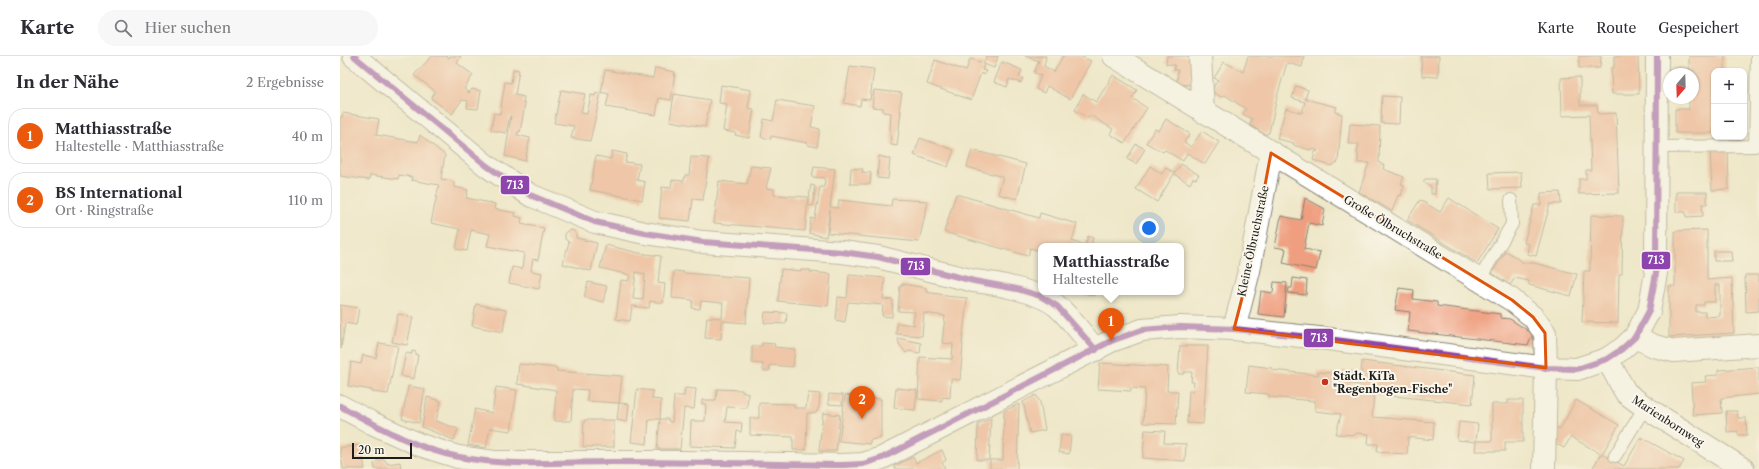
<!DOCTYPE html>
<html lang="de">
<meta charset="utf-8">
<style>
:root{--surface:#fff;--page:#f7f7f7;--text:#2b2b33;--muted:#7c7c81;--line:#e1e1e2;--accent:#ea580c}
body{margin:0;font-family:"Libre Caslon Text",serif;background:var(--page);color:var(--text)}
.controls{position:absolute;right:12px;top:12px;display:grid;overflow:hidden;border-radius:8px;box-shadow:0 1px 3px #0004}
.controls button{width:36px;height:36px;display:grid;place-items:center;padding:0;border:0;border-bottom:1px solid var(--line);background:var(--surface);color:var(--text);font:20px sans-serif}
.compass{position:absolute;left:1323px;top:12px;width:36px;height:36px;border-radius:50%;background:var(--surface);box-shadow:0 1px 3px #0004;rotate:199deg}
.scale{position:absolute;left:12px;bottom:10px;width:60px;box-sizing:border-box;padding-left:4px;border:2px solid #1c1c1c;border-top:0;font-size:11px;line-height:14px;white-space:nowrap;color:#1c1c1c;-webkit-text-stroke:3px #fbf7ec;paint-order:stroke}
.you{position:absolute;left:809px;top:172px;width:14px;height:14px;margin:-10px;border:3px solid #fff;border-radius:50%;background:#1a73e8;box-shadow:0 0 0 6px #1a73e833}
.badge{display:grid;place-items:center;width:26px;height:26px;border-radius:50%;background:var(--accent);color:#fff;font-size:13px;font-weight:700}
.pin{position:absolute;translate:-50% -33px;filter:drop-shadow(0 1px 2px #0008)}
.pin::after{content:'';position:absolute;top:21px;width:14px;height:12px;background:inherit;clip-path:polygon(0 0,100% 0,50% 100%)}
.popup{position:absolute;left:698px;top:187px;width:146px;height:52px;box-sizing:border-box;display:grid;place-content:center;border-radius:8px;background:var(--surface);filter:drop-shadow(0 1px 3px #0005);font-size:13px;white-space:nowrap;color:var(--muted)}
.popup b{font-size:15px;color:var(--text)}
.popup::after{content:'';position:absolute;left:50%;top:100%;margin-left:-8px;border:8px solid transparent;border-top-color:var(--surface)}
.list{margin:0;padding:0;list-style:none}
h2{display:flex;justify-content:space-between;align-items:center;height:52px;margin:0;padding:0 16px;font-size:17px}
h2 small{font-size:13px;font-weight:400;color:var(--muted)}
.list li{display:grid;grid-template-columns:26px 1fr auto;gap:12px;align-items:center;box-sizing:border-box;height:56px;margin:0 8px 8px;padding:0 8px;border:1px solid var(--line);border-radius:16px}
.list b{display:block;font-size:15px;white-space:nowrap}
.list p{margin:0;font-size:13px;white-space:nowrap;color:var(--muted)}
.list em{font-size:13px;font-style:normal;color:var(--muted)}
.icon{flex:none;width:22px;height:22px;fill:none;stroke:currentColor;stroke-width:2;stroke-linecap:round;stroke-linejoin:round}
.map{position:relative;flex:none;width:1419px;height:413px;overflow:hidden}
header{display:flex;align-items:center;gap:24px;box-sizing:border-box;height:56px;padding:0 20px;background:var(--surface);border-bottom:1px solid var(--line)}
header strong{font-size:19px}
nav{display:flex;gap:22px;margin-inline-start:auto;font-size:14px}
.search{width:280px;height:36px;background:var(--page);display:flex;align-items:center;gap:10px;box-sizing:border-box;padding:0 14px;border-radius:22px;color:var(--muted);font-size:15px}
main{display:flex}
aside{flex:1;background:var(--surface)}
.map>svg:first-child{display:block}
</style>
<header>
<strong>Karte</strong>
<div class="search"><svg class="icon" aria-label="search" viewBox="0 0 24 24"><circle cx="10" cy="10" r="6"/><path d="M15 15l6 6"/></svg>Hier suchen</div>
<nav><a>Karte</a><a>Route</a><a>Gespeichert</a></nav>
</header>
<main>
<aside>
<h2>In der Nähe<small>2 Ergebnisse</small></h2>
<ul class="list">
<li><span class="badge">1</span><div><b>Matthiasstraße</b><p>Haltestelle · Matthiasstraße</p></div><em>40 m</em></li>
<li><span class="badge">2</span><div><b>BS International</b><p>Ort · Ringstraße</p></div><em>110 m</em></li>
</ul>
</aside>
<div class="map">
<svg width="1419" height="413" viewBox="0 0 1419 413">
<rect width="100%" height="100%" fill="#fbf7ec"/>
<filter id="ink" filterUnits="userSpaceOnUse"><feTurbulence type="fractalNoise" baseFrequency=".025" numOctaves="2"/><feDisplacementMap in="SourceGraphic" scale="8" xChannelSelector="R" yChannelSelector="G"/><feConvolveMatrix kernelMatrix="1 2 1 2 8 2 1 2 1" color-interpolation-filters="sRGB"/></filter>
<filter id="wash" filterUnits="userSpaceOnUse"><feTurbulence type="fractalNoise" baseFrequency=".012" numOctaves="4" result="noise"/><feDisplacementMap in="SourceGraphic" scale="16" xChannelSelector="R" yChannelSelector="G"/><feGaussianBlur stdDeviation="0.9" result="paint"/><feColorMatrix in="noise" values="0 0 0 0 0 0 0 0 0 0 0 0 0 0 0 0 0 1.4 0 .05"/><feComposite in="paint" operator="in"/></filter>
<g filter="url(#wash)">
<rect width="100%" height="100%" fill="#eee7c9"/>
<g id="blocks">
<path fill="#ef9e7f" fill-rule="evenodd" d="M92,0H106L109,2L110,0H121L117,7L133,19L124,33L129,37L132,33L141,35L138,53L127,52L128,45L122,44L112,58L91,42L95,35L74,19Z
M647,0H658L654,12L644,8L642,14L646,15L644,19L641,17L631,44L587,28L595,4L626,15L630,3L644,7Z
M685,0H706L704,10L714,16L723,0H740L751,5L730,43L707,30L704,37L696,33L701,19L694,17L699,5Z
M827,0H853L850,29L837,28L838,14H834L835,9L826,8Z
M908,0H964L962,11L947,7L938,37L929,77H927L926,79L910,69L912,63L903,58L906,53L885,39L881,41L873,36V32L878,24L874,22L884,6L903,16Z
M1081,0H1099L1098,21L1082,20Z
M1239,0H1261L1260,12H1239Z
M1274,0H1298L1299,38H1272L1271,12H1274Z
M1349,0H1385V15H1374V77H1335V53H1349V42H1353V18H1349Z
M662,6L682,14L679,21L683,22L681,27L669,23L667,31L654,26Z
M510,10L534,13L530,44L521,43L520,50L504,47Z
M315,12L335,16L331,44L319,42L316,59L266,51L269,38L261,36L265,14L313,22Z
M173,13L179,14L175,39L184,41L183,47L185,48L180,76H178L177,79L190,82L185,105L165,100L171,60H170L166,77L151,74L154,57L160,58L165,26L171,27Z
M773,19L797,34L792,42L807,52L785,87L770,78L773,73L750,59L748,62L735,54L743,38L756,46Z
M1240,21V49H1257L1258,58L1276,57L1279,137L1239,138V123H1246V114H1251L1249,59L1222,60L1221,22Z
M381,29L411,34L408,52L414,53L409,82L395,79L396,77L383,75L387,48L379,47Z
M956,30L968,34L965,43L997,51L995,56L1002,58L998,106L991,110L973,104L975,96L978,95L977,94L970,93V94L953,89L954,87L937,83L946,52L962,57L965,46L952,42Z
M221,34L245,38L241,57L247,58L251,39L255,40L256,37H261L250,85L231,82L234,70L214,67Z
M534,34L562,37L559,54H561L559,74L557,90L551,89L550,74L551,57L543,56V52L532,51Z
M334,38L370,44L365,71L330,65Z
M1042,40L1060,41L1059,68L1041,67Z
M437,44L475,50L471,71L480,73L477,91L468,89V87L431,80V83L421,81L424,63L433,65Z
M3,57L39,63L36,79L78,86L80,79L105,99L101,123L112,125L114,127V131L128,134L126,142L155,148L154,153L176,157L175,160L182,162L181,168L204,172L198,204L193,203L191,215L202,217L199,233L169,227L172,211L182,213L184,197L147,190L150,178L131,174L127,195L116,193L120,173L91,167L99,129L71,124L72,121L59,119L58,123L30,119L29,124L0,120V61H2Z
M826,63L850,78L844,86L851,91L862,75L879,86L865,108L847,97L843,105L825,94L823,96L806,87L815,73L819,75Z
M1010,68L1040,70L1039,107L1044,109L1043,113L1064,121L1061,128L1064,129L1061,140L1058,139L1052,155L1019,136L1029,107H1018V98L1017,97L1019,88H1008Z
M580,82L614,94L608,111L574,99Z
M796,88L805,93L796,108L787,103Z
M1388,92L1389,133L1372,134L1370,93Z
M632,94L686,108L677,143L658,138L663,121L627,111Z
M272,95L287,98L285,106L300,108L297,124L305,126L302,144L250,134L256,100L271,103Z
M539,100L550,103L548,123L537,122Z
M351,101L369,102L363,144L353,143L350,165L319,162L322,131L331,132L332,124L344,125L345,119H349Z
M841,108L859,119L856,123L853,122L850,128L834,118L817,146L796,133L810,110L822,118L826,112L835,117Z
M411,110L431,112L426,132L434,133V139L468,141L465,175L374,167L379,125L407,128Z
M474,111L495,113L490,151L498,152L499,144L551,150L552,143L588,145L579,186L488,177L490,154L486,181L469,177L471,162L475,163L480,131H484L485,122L472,121Z
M511,112L523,113L522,116L531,117L530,128H510Z
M1181,116L1182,132L1150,133L1149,117Z
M1085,123H1096L1095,138H1091V130L1083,126Z
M471,129L475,130L473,150L468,149Z
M1220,136L1221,148H1210L1196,200L1187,198L1189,188L1184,187L1194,149H1201V137Z
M1336,136H1367V148H1362L1363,160L1346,161V156H1336Z
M616,138L699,162L700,157L737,168L732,185L747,190H701V195L690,192L688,200L604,176Z
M965,142L985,153L982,170L969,167L964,193L980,196L976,214L943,207L946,193L935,191L941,160L961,164Z
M1109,142L1158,173L1137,207L1067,164L1080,144L1100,156Z
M1251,159L1283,160L1282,218H1279L1278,267L1242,266L1244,215H1250Z
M232,174L236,177V182L257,187L251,215L223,208L229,186L225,183V178L228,175Z
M1367,174V224L1392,222L1394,277L1329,281V230H1335V175ZM1375,229H1380V260L1365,261V256H1356V249H1364V246H1375Z
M748,180L753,182L751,190L745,189Z
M266,189L299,197L321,200L318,227L325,228L323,247L310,245L309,252L292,250L290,265L276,263L281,224L288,225L290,219L260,212ZM296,216L305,218L303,244L293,243Z
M1166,195L1184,207H1194L1237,218L1231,240L1189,229V225L1175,222L1170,229L1152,217Z
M1374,195H1391L1392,205H1374Z
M441,213L461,215V214H471L470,216L491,218L488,250L438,245Z
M334,215L344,216L343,217L409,222L406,267L382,265L381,283L365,282L367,261L382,262L383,247L361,245L360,253L352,252L353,244L332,242Z
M509,219L545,222L543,243L553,244L552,261L542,260L543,249L508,246L505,266L496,264L498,241L507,242Z
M1405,219H1419V255L1406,256Z
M953,222L967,224L966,239L948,237L949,232H952Z
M248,226L267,230L263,246L244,241Z
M934,226L947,227L944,261L918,258L921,235L933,237Z
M563,228L586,232V236L605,239V240L627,242L622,288H623L620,324L611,323L610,342L602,341V345L578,343L580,301L612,303L613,288L602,287L605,260L584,257L582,280L556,278L557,267L575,269L573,266L575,256L558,255L560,230Z
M1059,232L1074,234L1073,243L1097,246V250L1161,258V262L1170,263L1193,278L1188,289L1068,275L1070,256L1055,254Z
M740,236H756L755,240Z
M136,248L166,254L163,276L132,270Z
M0,249L19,252L16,269L5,267L1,293Z
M425,256L447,257L446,268L424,267Z
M58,258L73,261L67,289L52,286Z
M558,282L581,287L580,297L569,295L566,297L559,288Z
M39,287L58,290L48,338L32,336V334L8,330L11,306L21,308L23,299L36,302Z
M422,287L435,288L434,291L455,293L453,311L430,309L429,315H423V308L412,307V290H422Z
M840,290H868L863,368L847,367L849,335H853L854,326H851L852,316H844V318H838Z
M72,295L76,296V299H78L74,323L61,320L66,297L72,298Z
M1022,305L1135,319L1132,348L1034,338L1032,361L1094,366L1093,384L1068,381L1067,398L1037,396L1038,388H1028L1029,378L1015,377V379L996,378L1001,358L975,355V345L929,341V338L906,336L909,309L932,312V314L978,319V316L1001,318L1002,315H1013L1010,328L1020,329Z
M760,307L828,311L827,335H838L836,368L803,367L805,333L791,332V335L758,333Z
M179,308L217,312V315L282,320L279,347L247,345L248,334L233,333L231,365H214L216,334L177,328Z
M1419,311V338L1381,342L1382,357L1353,359L1351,327L1366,326L1365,320L1378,319V314Z
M68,330L85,333L79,367L62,363Z
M156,331L177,334L171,375L150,372L146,392L128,389L135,353L152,357Z
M345,332L356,333L354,353L344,352L340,393H317L320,363H309L307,388L291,386L297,333L313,335L312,343L321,344L320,363H328L329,366H332L334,340H344Z
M556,332L577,334L575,354L554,352Z
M377,333L402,334V336L408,337L407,352L387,351L385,366L402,367L401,376L397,375L395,392L350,390L351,365H365L366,348H362V344H376Z
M468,337L480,338L479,351L476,357H467L466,394H453V381L410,379V362H419V347L454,348V352H466Z
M489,338L503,339L502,349L488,348Z
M505,339L541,343V382L530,384V388L499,385Z
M696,339L700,346L705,374L690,377L683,346Z
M87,341L101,345L96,365L118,373L114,384L82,371Z
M1168,344H1183V386H1165V395H1135L1136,386L1117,384L1119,366L1138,368L1136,385H1152V348H1168Z
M1236,344L1279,369L1262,398L1284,410L1301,381L1344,405L1339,413H1252L1261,398L1231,381L1224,392L1215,387V371L1220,373Z
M279,347L289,348L287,366L277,364Z
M679,348L677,413H650V404H663L664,355Z
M1386,355H1397L1398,362H1406L1407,379H1398V375L1387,376Z
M483,357L500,359L496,395H479Z
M651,362L649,404H637L638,368Z
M244,364H274V391H243Z
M805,374L825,375L824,387L846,388L845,405L803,402Z
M721,379L731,380L729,398L719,396Z
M21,389L25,413H3L0,392Z
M602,394L606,404L602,407L605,413H555L554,410L573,401L576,407Z
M44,403L48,408L60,406L61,413H35L34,408L37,405Z"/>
</g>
</g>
<g filter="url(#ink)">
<use href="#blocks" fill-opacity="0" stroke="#858272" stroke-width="1"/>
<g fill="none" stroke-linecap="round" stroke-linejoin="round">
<defs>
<path id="lane" d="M1316,91L1415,90L1417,0
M1139,224L1172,168L1171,144
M1275,400L1305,351"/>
<path id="street" d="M14,0L147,110L190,139L255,166L305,177L363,186L502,196L538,201L634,225C656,227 700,236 717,250C731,262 743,280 756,294
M774,0L1172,244L1193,261L1205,277L1206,312L1204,413
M860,0L863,56
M894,273L909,215L931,97
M1295,281L1314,290L1334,295L1419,289
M1267,303L1286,337L1305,351L1403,413
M0,350L32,367L80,389L118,401L154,406H344L503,409L523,408L542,402L771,285L802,274L840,271L894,273L988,283L1206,312L1237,313L1267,303L1282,293L1295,281L1309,255L1316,217L1317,0"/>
</defs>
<use href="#lane" stroke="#858272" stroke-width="14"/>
<use href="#street" stroke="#858272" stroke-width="24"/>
<use href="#lane" stroke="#fff" stroke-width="12"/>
<use href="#street" stroke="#fff" stroke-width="22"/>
<defs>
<path id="bus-1" d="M14,0L147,110L190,139L255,166L305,177L363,186L502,196L538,201L634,225L677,233L700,240L717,250L756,294
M0,350C37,370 77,393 119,401C169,411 222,406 273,406C350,406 426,408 503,409L523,408L542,402L771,285L802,274L840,271L894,273L988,283L1206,312L1237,313L1267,303L1282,293L1295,281L1309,255L1316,217L1317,0"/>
</defs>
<use href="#bus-1" stroke="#fbf7ec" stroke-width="9"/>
<use href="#bus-1" stroke="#8e44ad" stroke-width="6"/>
</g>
</g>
<path d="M0 0H1419V413H0ZM931,97L1172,244L1193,261L1205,277L1206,312L894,273L909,215Z" fill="#eee7c9" fill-opacity=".55" fill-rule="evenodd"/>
<path fill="none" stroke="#de560d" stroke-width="3" stroke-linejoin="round" d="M931,97L1172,244L1193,261L1205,277L1206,312L894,273L909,215Z"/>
<circle fill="#c8321e" stroke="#fbf7ec" stroke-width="1.5" cx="985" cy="326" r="4"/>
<g text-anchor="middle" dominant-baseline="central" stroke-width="4" stroke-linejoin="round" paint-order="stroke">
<g font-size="11" fill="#1c1c1c" stroke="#fbf7ec">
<text transform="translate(1053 171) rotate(31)">Große Ölbruchstraße</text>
<text transform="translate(913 185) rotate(-78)">Kleine Ölbruchstraße</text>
<text transform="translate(1328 365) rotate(33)">Marienbornweg</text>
</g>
<g font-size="11" font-weight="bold" fill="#1c1c1c" stroke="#fbf7ec" text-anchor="start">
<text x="993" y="320">Städt. KiTa<tspan x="993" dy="13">"Regenbogen-Fische"</tspan></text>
</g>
</g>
<g stroke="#fbf7ec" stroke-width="1.5">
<rect x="160" y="119" width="30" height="20" rx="4" fill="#8e44ad"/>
<rect x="1301" y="195" width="30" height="19" rx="4" fill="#8e44ad"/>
<rect x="560" y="201" width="31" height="19" rx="4" fill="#8e44ad"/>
<rect x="963" y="272" width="31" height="20" rx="4" fill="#8e44ad"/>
</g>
<g font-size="11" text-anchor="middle" font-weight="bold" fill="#fff">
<text x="175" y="133">713</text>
<text x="1316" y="208">713</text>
<text x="576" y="214">713</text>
<text x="979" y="286">713</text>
</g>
</svg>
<div class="controls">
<button>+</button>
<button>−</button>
</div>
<svg class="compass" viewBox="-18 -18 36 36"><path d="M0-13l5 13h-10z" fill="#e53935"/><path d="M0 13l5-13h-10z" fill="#7c7c81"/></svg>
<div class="scale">20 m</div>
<div class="you"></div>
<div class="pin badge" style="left:771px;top:285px">1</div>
<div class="popup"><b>Matthiasstraße</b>Haltestelle</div>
<div class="pin badge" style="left:522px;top:363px">2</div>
</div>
</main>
